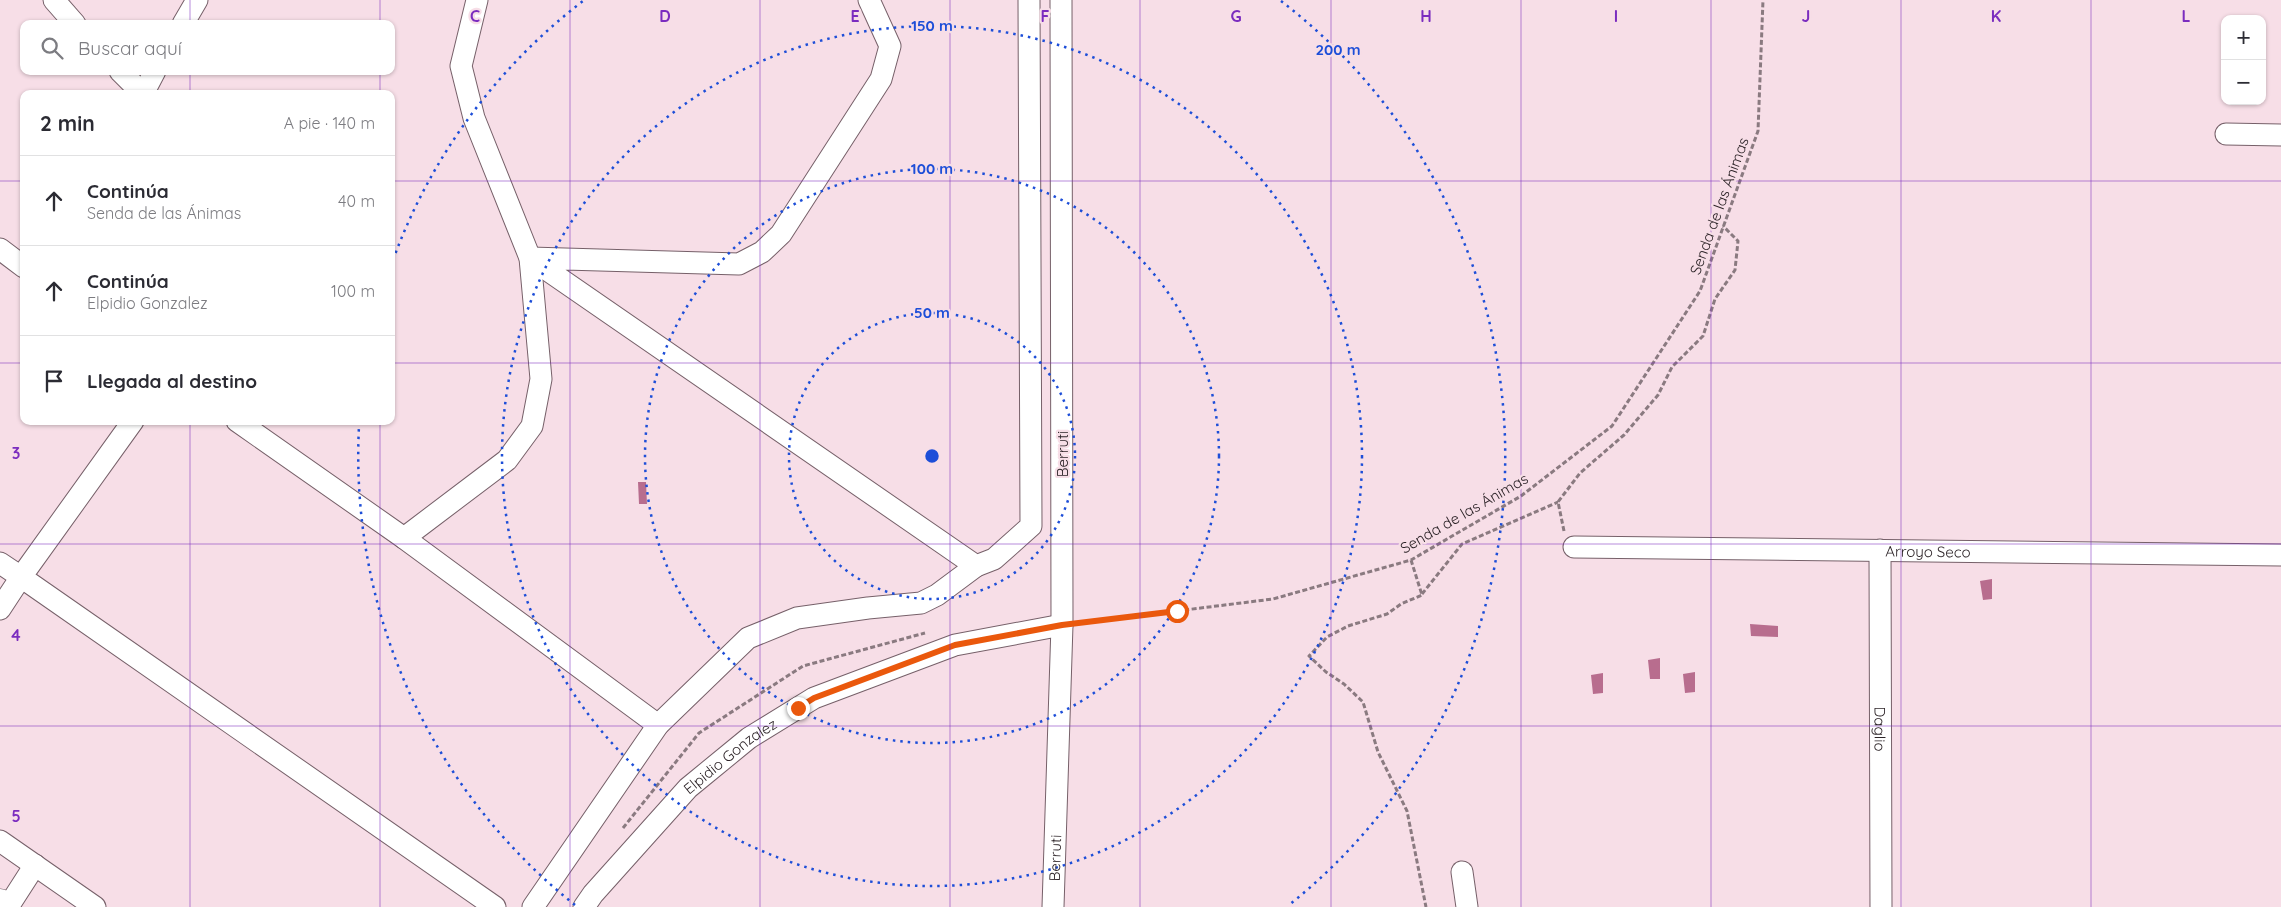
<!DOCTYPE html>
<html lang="es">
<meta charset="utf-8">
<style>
:root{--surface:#fff;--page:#f7f7f7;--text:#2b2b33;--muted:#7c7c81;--line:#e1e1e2}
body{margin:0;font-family:Quicksand,sans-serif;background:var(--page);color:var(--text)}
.controls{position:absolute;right:15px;top:15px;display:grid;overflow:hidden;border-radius:10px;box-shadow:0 1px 4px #0004}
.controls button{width:45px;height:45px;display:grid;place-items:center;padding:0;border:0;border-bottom:1px solid var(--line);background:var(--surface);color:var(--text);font:25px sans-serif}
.stop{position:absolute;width:15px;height:15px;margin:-11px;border:4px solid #ea580c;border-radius:50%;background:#fff}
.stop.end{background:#ea580c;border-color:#fff;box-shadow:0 1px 5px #0008}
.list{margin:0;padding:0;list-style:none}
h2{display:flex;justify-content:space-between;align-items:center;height:65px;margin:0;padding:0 20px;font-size:21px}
h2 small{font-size:16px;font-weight:400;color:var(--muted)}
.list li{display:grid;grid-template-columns:32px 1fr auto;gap:15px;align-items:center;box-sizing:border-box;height:90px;padding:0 20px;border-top:1px solid var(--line)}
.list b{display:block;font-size:19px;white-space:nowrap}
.list p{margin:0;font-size:16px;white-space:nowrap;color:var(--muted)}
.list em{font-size:16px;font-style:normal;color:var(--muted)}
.icon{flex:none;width:28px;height:28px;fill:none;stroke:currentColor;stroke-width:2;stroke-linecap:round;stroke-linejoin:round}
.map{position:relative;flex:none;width:2281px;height:907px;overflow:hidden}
.search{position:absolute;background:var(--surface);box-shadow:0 1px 4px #0004;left:20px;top:20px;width:375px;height:55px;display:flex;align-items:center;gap:12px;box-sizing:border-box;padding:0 18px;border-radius:10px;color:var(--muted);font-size:19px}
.panel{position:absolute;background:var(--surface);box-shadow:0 1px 4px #0004;left:20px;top:90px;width:375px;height:335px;border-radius:10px}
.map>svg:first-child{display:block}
</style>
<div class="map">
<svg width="2281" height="907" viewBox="0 0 2281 907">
<rect width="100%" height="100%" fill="#f7dee7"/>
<path fill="#b86d8e" d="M638,482H646L647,504H639Z
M1992,579V599L1983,600L1980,581Z
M1750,624L1778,626V637L1751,636Z
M1660,658V679H1650L1648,660Z
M1695,672V692L1685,693L1683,674Z
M1603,673V693L1593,694L1591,675Z"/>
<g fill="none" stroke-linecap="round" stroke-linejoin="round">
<defs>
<g id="minor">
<path d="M54,0L75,24"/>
<path d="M869,0L890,46L881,79L781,234L762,252L739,264L530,258L976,566L994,559L1031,526L1029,0"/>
<path d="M183,24L197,0"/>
<path d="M120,71L142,93"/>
<path d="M143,94L155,71"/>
<path d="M2226,134L2281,135"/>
<path d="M0,249L24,267"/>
<path d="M133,421L21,577L495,907"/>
<path d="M237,421L404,538L658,725"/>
<path d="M404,538L507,460L532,426L541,379L530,258L474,118L461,66L477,0"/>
<path id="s1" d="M1574,547L2281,555"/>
<path id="s2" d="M1880,550L1881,907"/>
<path d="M0,563L21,577L0,609"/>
<path d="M0,841L95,907"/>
<path d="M1462,872L1467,907"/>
<path d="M8,907L35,865"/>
<path d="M533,907L658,725L748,638L797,618L868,608L921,603L937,595L976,566"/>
<path id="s3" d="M584,907L593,894L688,788L749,738L814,698L955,645L1062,625"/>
<path id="s4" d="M1053,907L1062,625L1061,0"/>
</g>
<path id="major" d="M0,903L5,907"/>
</defs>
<use href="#minor" stroke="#766069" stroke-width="23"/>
<use href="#major" stroke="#766069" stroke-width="29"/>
<path stroke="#8a7a80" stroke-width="3" stroke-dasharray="5 2.5" stroke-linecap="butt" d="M1564,531L1558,502L1580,473L1624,435L1658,395L1672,367L1703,336L1715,299L1735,270L1738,241L1723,226
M1411,560L1422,595L1401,604L1387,614L1348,626L1327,637L1309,656L1326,672L1344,684L1363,702L1378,752L1407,811L1426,907
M1422,594L1462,544L1558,502
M1080,623L1273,599L1411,560L1521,496L1612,426L1700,291L1758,131L1763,0
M623,828L699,733L803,666L925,633"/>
<use href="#minor" stroke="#fff" stroke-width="21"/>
<use href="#major" stroke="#fff" stroke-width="28"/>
</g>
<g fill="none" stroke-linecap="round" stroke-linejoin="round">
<path stroke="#ea580c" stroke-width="6" d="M798,708L814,698L955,645L1062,625L1177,611"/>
</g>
<path fill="none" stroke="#7b2cbf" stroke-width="1" stroke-opacity="0.55" d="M190,0V24M380,0V24M570,0V907M760,0V907M950,0V907M1140,0V907M1331,0V907M1521,0V907M1711,0V907M1901,0V907M2091,0V907M190,71V94M380,71V94M0,181H24M391,181H2281M0,363H24M391,363H2281M190,421V907M380,421V907M0,544H2281M0,726H2281"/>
<g fill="none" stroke="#1d4ed8" stroke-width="2.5" stroke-dasharray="2.5 5">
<circle cx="932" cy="456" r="143"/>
<circle cx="932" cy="456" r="287"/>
<circle cx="932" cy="456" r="430"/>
<path d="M575 905A574 574 0 0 1 359 426M393 260A574 574 0 0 1 583 1M1281 1A574 574 0 0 1 1289 905"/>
</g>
<g text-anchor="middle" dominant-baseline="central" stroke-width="4.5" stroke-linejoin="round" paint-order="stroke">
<g font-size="15" fill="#2d2428" stroke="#f7dee7">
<text transform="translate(1719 206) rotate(-70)">Senda de las Ánimas</text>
<text transform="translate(1062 454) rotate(-90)">Berruti</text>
<text transform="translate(1464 513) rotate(-30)">Senda de las Ánimas</text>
<text stroke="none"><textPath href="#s1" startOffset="354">Arroyo Seco</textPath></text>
<text stroke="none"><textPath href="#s2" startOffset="179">Daglio</textPath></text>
<text stroke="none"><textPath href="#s3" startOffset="211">Elpidio Gonzalez</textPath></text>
<text stroke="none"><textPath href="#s4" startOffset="49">Berruti</textPath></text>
</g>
</g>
<g font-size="16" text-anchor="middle" font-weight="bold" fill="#7b2cbf" stroke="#f7dee7" stroke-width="4.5" stroke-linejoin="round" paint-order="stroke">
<text x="475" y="22">C</text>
<text x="665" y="22">D</text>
<text x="855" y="22">E</text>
<text x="1045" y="22">F</text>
<text x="1236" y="22">G</text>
<text x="1426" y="22">H</text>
<text x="1616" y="22">I</text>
<text x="1806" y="22">J</text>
<text x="1996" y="22">K</text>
<text x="2186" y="22">L</text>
<text x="16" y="459">3</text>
<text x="16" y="641">4</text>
<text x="16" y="822">5</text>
</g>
<circle cx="932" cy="456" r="8" fill="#1d4ed8" stroke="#f7dee7" stroke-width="2.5"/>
<g font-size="15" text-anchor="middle" font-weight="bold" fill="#1d4ed8" stroke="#f7dee7" stroke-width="4.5" stroke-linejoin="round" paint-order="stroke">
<text x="932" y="31">150 m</text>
<text x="1338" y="55">200 m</text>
<text x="932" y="174">100 m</text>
<text x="932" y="318">50 m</text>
</g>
</svg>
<div class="controls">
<button>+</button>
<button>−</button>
</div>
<div class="stop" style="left:1177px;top:611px"></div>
<div class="stop end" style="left:798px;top:708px"></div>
<div class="search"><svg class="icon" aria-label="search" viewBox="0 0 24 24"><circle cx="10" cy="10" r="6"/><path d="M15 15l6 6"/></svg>Buscar aquí</div>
<section class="panel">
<h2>2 min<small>A pie · 140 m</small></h2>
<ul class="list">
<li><svg class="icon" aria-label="ahead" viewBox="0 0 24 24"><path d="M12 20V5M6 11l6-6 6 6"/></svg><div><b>Continúa</b><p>Senda de las Ánimas</p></div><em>40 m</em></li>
<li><svg class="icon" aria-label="ahead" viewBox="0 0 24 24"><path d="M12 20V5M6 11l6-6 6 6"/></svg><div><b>Continúa</b><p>Elpidio Gonzalez</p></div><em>100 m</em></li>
<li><svg class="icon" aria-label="arrive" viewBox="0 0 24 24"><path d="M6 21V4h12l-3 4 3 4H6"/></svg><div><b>Llegada al destino</b></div></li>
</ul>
</section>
</div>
